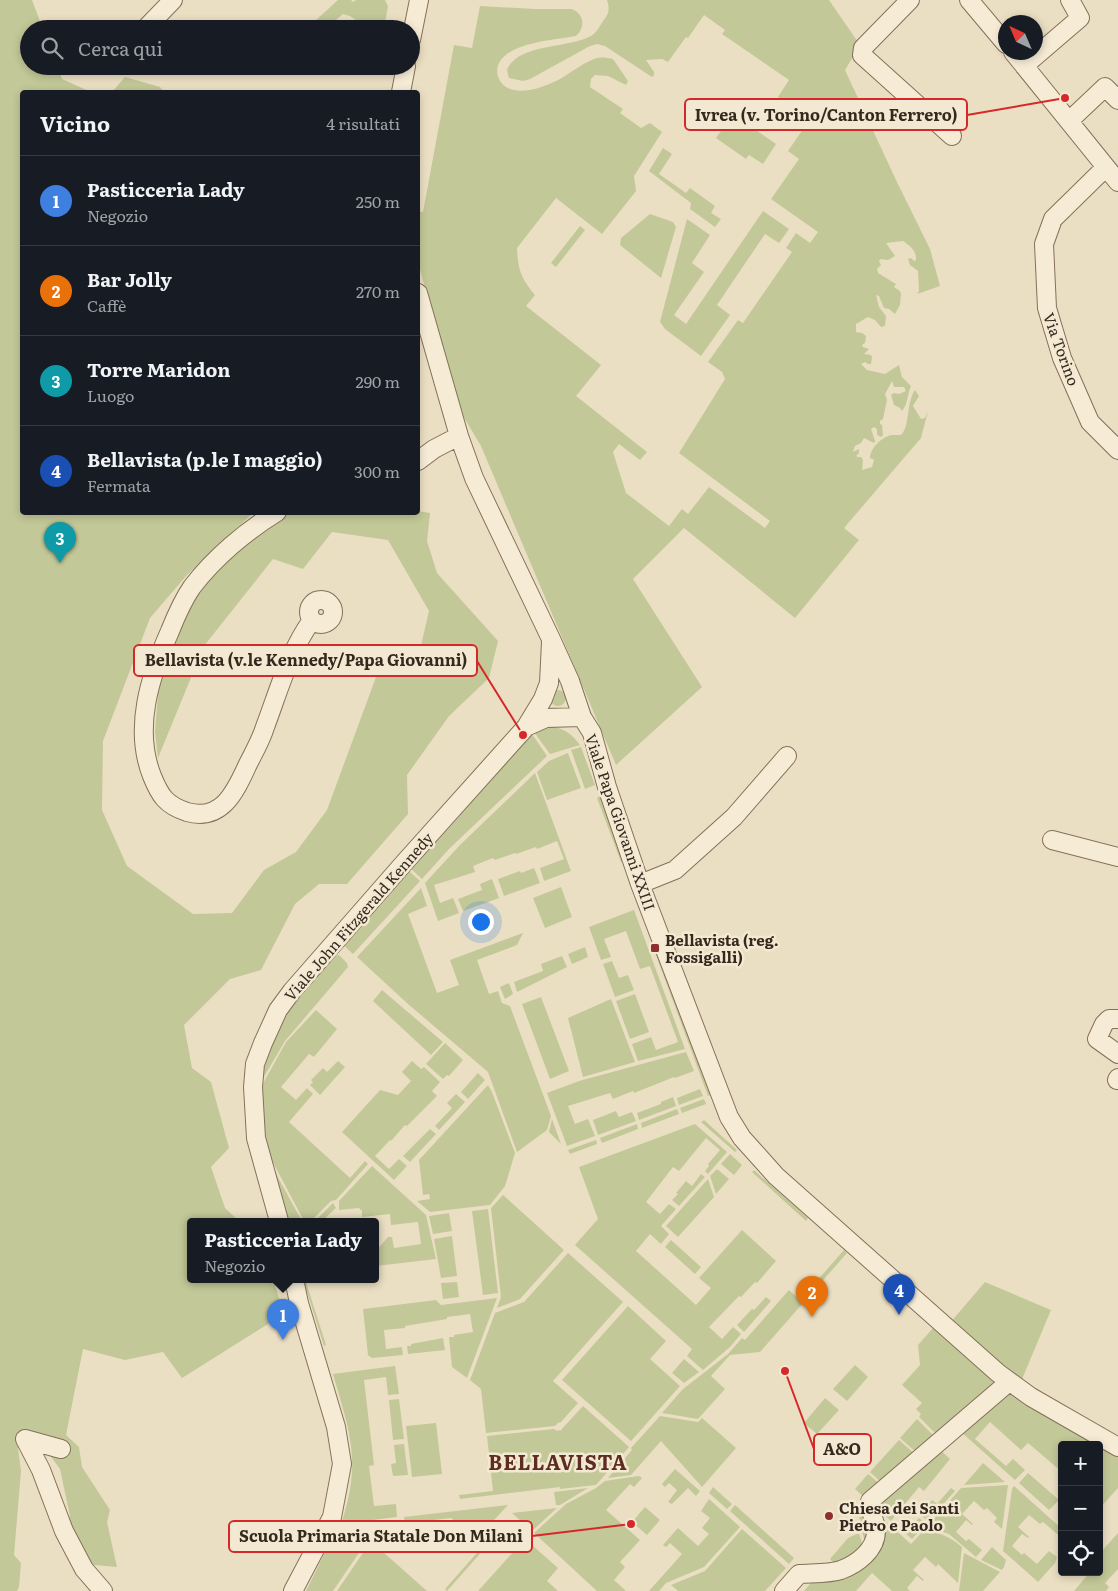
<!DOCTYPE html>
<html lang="it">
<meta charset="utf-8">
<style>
:root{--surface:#171b24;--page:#242831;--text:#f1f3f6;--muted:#9ea1a6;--line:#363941;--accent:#c49b9d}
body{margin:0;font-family:Literata,serif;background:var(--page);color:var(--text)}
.controls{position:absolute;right:15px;bottom:15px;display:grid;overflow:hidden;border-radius:5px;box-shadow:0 2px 8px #0003}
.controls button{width:45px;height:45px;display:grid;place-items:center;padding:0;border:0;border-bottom:1px solid var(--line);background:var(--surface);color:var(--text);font:25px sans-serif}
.compass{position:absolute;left:998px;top:15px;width:45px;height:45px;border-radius:50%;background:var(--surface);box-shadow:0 2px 8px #0003;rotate:316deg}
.you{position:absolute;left:480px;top:921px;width:18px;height:18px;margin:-12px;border:4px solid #fff;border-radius:50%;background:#1a73e8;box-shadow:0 0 0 8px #1a73e833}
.badge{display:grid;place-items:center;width:32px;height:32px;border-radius:50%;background:var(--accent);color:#fff;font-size:16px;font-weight:700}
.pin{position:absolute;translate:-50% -41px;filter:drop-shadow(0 1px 2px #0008)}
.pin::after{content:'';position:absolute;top:26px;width:18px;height:15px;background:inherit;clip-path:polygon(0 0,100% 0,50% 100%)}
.popup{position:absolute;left:187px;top:1218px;width:192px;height:65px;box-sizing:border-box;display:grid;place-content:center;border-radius:5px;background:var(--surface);filter:drop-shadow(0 1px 4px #0005);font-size:16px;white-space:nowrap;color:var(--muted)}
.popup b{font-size:19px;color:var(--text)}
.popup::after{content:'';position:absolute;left:50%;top:100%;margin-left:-10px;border:10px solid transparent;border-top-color:var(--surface)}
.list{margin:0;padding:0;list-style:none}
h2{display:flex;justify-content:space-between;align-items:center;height:65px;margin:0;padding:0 20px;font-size:21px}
h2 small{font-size:16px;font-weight:400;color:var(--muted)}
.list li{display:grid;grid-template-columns:32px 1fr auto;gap:15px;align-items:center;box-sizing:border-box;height:90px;padding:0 20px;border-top:1px solid var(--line)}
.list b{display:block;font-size:19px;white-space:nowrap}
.list p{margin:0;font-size:16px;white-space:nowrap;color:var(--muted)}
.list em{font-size:16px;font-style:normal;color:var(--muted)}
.icon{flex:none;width:28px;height:28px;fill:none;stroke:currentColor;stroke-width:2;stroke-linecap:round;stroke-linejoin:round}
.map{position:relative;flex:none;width:1118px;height:1591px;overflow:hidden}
.search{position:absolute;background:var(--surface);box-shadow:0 2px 8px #0003;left:20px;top:20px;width:400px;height:55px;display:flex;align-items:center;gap:12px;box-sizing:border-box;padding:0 18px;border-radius:28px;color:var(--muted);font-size:19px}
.panel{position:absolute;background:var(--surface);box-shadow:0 2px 8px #0003;left:20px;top:90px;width:400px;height:425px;border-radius:5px}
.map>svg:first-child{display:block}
</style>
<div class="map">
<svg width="1118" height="1591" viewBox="0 0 1118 1591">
<rect width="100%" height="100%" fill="#ebdfc3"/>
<path fill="#c3c898" d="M0,0H32L43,29H29V66H57L62,79L91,92H22V512L253,513L187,575L150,618L103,741L102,810L127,866L193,914L232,913L264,870L296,852L327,810L376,677L419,654L429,611L388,540L332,532L303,569L273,559L204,646L158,758L155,732L159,680L182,619L207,583L253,535L291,512H418V511L430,513L427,541L437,573L498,641L489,678L449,716L407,775L408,814L347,884H319L295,904L261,970L230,979L184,1025L192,1068L211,1082L229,1148L211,1167L225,1208L239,1221H190V1279H273L284,1314L182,1378L163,1352L125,1360L83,1349L66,1435L79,1447L82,1467L110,1510L107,1522L117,1567L83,1564L67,1549L70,1516L60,1469L46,1450L18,1448L21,1471L14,1555L21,1563L19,1587L17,1591H0Z
M338,0H351L353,2L356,0H385L388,6L384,29H370L368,27L357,26V21L350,16L343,14L336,20L331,29H324L316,20Z
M607,0H829L860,45L845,70L895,178L930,249L940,286L917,294L919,291L918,271L910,265L908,259L911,258L914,261L916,260C917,251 910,246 903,241L886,243L895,256L888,260L881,259L879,261L881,265L877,269L878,273L896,284L894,287L900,291L901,294L900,305L895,314L889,309L884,308L879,296L876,295L879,307L886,316L885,326L881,327L875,320L868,317L856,324V332L862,333L866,336L865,343L862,345L863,347L869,349L864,354L871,355L872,357L871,364H868L865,362L861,364L867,370L885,374L899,365L902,377L911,386C907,395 908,404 902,411L900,408L894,405L891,395L894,393L899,394L906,391L904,387H894L892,381L885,394L887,400L883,419L880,421V424L882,425L883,435L881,437L877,435V429L874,427L871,429L875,441L874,443L864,438L861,443L855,446L853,452L859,449V453L856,456L858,457H861L863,460L862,470L872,467L874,460L870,458C870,448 883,436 892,435C895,435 898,435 901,435C910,427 906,403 915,390L919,396L913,406L921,419L925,418L928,411L921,438L844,528L859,540L795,618L684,528L633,579L702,687L616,765L481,446L456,404L418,262V211L423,212L454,45L472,48L480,6L535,9H572C584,14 586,27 576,36C555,40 510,42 499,63C496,69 497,76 500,81C513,100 544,87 560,79C572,72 584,62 597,58C602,57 608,58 613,59L628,81L626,85L608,76L595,75L591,79L590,87L623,109L620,113L641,128L650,123L662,132L634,176L636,191L602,234L556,198L517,248C518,270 521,278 535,295L526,306L601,365L576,396L647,452L640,460L619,444L613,452L626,493L669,526L682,509L688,514L709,487L765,528L770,521L679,453L725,379L722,372L708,362L738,320L743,323L792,252L786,248L796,233L810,243L818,232L771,199L799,159L788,151L810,119L778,97L789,80L722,34L725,30L704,15L688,38L686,37L668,62L662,59L646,60L654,72V75L652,77L605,46L597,44L590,46L530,79L523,81L509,78L507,70C518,43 567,49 591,36C596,33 600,26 603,21C609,14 610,9 607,0Z
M125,77L160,87L164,92H112Z
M734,112L751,124L750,126L776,144L763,164L749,155L746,159L716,138Z
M663,148L672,154L659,174L686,193L690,188L715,206L711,213L721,219L715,227L690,209L691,203L649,171Z
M763,211L789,229L779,243L765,234L717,305L730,315L701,356L665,329L660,322L687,219L710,235L692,263L704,272L674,315L686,324Z
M650,214L673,222L676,227L661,278L620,245L621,238Z
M580,226L585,230L556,267L551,263Z
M550 698a8 8 0 1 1 16 0a8 8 0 1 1-16 0Z
M550,726C565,729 571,733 580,745L550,754L534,732Z
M532,734L547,756L449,849L422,879L411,869L456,820L522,742Z
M581,747L595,785L585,789L571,750Z
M568,753L581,788L547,800L537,772L549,761Z
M535,773L571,871L544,881L540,868L564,859L557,841L537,849L536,847L516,854L515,853L495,860L493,858L473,866L475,872L434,885L440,903L453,898L459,913L438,921L425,883L460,845Z
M600,796L624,861L621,862L597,798Z
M534,868L540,883L504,896L498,879L520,871L521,873Z
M409,871L420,881L353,954L342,944Z
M492,879L499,898L463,911L458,899L482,890L480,884Z
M561,887L572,917L545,928L533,898Z
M421,888L427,906L408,914L437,993L459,985L450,960L523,933L517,945L477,960L489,994L498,991L502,1003L510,1006L551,1116L547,1130L517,1152L488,1072L408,1004L357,957Z
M634,910L685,1049L638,1061L632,1044L651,1037L656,1050L678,1042L650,966L640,969L626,931L604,939L611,957L601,960L589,927Z
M656,946L711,1095L708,1096L653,947Z
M585,947L588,957L572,964L568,954Z
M339,955L347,963L348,967L285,1041L258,1087C264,1029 297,997 334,956Z
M562,956L567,967L517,992L514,982L543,971L541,964Z
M612,961L619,978L628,975L634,990L615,997L603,964Z
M509,983L513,994L505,999L500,987Z
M382,990L443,1042L431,1055L373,1001Z
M635,994L649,1032L630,1039L616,1001Z
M541,997L569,1071L550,1079L522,1004Z
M611,999L635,1062L583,1077L568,1018Z
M316,1010L337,1029L314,1057L309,1054L281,1087L296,1100L307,1088L313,1094L289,1122L350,1178L365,1161L368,1164L336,1200L331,1201L311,1221H304L268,1153L261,1125L260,1089L286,1042Z
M445,1043L463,1060L449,1076L447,1075L443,1079L426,1064Z
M686,1052L694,1071L675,1078L674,1077L634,1093L633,1091L613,1099L610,1093L568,1106L575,1124L588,1119L595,1136L567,1146L547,1093L579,1081Z
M338,1061L345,1067L320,1095L310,1085L313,1082L311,1080L323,1068L327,1072Z
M412,1061L421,1069L424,1067L440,1082L432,1091L437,1096L407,1126L405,1125L391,1141L390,1140L375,1156L389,1169L399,1159L407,1166L394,1180L342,1132L380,1090L398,1095L411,1081L402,1072Z
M478,1073L485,1080L468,1099L461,1092Z
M488,1085L492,1092L515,1153L505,1186L490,1205L430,1212L417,1201L430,1199L429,1194L423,1195L419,1160Z
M700,1089L703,1096L679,1105L677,1098Z
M456,1094L465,1102L439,1130L435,1126L452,1108L447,1103Z
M673,1097L676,1106L639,1120L637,1113L661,1104V1102Z
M704,1099L706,1104L682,1113L680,1108Z
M677,1109L679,1114L642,1128L641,1123Z
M616,1111L619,1117L632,1112L636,1121L598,1135L593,1120Z
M552,1119L561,1144L549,1132Z
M704,1120L737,1150L735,1152L701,1122Z
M637,1124L638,1129L602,1143L600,1138Z
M695,1124L727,1152L708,1174L705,1171L709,1166L708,1164L720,1150L706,1138L679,1171L673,1167L646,1202L660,1214L669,1204L676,1209L661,1226L669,1234L661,1244L650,1234L636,1251L696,1305L711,1288L699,1278L742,1230L776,1261L757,1283L755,1282L741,1297L739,1296L709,1327L722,1339L733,1327L741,1334L730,1347L703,1370L687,1356L692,1349L575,1245L598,1219L579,1167Z
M430,1129L436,1134L410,1162L403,1156Z
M596,1140L597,1144L570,1154L568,1150Z
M265,1154L302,1221H286Z
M730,1154L742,1165L734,1175L721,1164Z
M372,1166L426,1215L436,1259L376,1266V1251L388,1237H392L394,1248L421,1244L418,1222L391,1225L390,1214L362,1217V1211L359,1208L339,1210V1201Z
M717,1169L729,1179L716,1194L710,1176Z
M754,1170L808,1218L806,1221L752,1172Z
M701,1174L705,1177L679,1206L672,1200L678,1194L676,1193L686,1181L692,1186Z
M708,1179L714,1197L678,1237L666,1226Z
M503,1195L564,1250L520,1299L497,1308L501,1297L491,1208Z
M333,1203L336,1208L322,1221H315Z
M488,1209L498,1293L483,1295L472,1211Z
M449,1213L452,1231L433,1234L429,1216Z
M452,1236L457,1276L441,1278L434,1239Z
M671,1240L701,1267L695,1274L665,1247Z
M844,1250L847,1253L760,1352L730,1355L711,1376L725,1389L698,1419L662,1413L683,1389L728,1354L742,1338L745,1340L789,1290L800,1300Z
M568,1253L623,1302L553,1381L578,1403L560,1423L559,1422L555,1426L486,1433L481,1389L470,1380L495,1313L524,1302Z
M303,1279H305L326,1345L324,1346Z
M457,1282L459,1297L443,1299L441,1283Z
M985,1282L1051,1310L1020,1384L949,1324Z
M766,1297L771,1301L744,1332L737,1325L752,1309L754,1310Z
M497,1298L467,1378L452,1367L449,1337H454V1335L473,1332L470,1314L447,1317V1319L405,1326V1328L384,1330L386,1349L402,1347L403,1355L372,1358L368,1355L363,1309L436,1300L441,1305Z
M628,1306L666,1341L650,1359L680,1386L631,1441L562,1380Z
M933,1328L995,1383L938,1436L919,1417L921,1414L916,1409L922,1403L902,1385L920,1365L918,1345Z
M443,1338L445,1350L408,1354L407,1346H411V1344Z
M684,1359L699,1372L684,1383L672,1373Z
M855,1365L868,1377L847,1401L833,1389Z
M395,1366L399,1394L388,1395L386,1377L364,1380L374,1465L369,1466L374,1506L396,1504L397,1517L341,1524C362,1462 350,1433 333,1374Z
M1006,1392L1118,1453V1488L1099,1509V1445H1062V1472L1028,1443L1021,1450L990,1422L975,1439L1006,1466L1013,1459L1025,1470L1015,1480L960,1431Z
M825,1398L839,1410L817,1434L804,1423Z
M399,1399L404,1439L393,1440L389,1400Z
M583,1406L629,1447L596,1485L560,1489V1487L460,1499L459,1495L493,1491L487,1436L554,1429L557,1431L559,1430L560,1431Z
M660,1416L698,1422L702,1418L736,1448L702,1487L661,1441L631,1475L608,1478L632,1450L631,1448Z
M917,1419L936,1438L918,1454L900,1438Z
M436,1423L442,1474L412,1477L406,1426Z
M899,1440L916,1455L883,1484L870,1472Z
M404,1444L408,1475L393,1476L391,1464L396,1463L394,1445Z
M939,1449L950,1459L924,1491L919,1487L891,1521L875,1507Z
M983,1463L1005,1482L964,1485Z
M675,1469L700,1491L696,1496L688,1488L672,1504L668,1502L677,1490L669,1483L665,1487L662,1484Z
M1028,1473L1059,1500L1049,1510L1019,1483Z
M868,1474L881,1485L866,1499L855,1489Z
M639,1476L642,1478L634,1487L630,1484L606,1510L640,1540L620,1562L625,1567L614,1580L626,1591H597L534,1533L566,1504L596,1488L605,1481Z
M1008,1485L1002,1529L994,1522L997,1518L987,1508L984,1510L974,1501L962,1514L973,1524L972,1525L966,1520L956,1532L966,1541L969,1539L982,1550L976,1557L949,1534L927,1527L961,1488Z
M1014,1486L1062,1529V1538L1043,1522L1040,1524L1029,1515L1018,1527L1029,1537L1028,1538L1022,1534L1012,1546L1022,1555L1024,1553L1037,1564L1049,1551L1057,1557L1055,1563L1038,1582L1003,1551L1012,1489Z
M713,1487L732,1504L727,1509L709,1493Z
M588,1488L560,1505H556L554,1492Z
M951,1488L955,1491L928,1521L921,1515L932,1500L937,1504Z
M709,1499L740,1527L704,1567L666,1583L659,1591H649L682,1554L670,1543L666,1547L663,1545L678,1528L698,1546L709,1534L702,1528L710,1518L701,1511Z
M508,1505L484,1531L486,1547L447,1591L445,1589L483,1546L451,1518L409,1523L405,1527L404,1517Z
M735,1505L794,1558L789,1564L730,1511Z
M645,1507L660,1520L647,1535L632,1522Z
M557,1508L532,1531L512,1513Z
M856,1511L866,1513L871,1523L867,1547L861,1529L864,1527Z
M875,1512L911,1544L925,1529C941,1534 949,1536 962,1547L958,1583L938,1564L936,1567L925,1557L913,1570L924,1580L923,1581L917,1576L907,1588L910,1591H892L872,1573L856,1591H804L816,1577L859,1566Z
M919,1518L926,1524L912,1539L905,1533Z
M400,1520L401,1532L383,1552L427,1591H337L384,1522Z
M380,1522L333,1591H306L337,1528Z
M742,1529L786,1568L765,1591H678L671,1585L705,1571Z
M859,1533L864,1550L839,1568L830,1559L848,1538Z
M1118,1533V1569L1105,1583L1109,1587L1106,1591H1074L1090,1572H1099V1554Z
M525,1539L558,1568L547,1581L558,1591H478Z
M992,1547L1006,1560L1004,1567L1002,1570L981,1560Z
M964,1553L1000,1572L983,1591H959Z"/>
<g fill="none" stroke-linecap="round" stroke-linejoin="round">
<defs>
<path id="minor" d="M910,0L863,48L862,55L952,136
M969,0L1006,44
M145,29L173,0
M411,40L419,0
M1013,52L1118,182
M1024,66L1080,18L1070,0
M401,92L406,66
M1069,121L1105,87L1118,100
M1106,167L1053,219L1044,244L1047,308L1062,358L1090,422L1118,450
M418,293L459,436L474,478L551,639L570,681L582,717L592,733L607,787L640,884L729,1117L742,1138L776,1176L998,1373L1031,1397L1118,1447
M418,461L434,449L459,436
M277,512C246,531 214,558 192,587C183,600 176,616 170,631C150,676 133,728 152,776C160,796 166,805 187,812C201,816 214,814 225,803C235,793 242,777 248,764C254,752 261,740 265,727C279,690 289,652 312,620
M309 612a12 12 0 1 1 24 0a12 12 0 1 1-24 0Z
M526,727L546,718L582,717
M1052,840L1118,857
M640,884L675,870L734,817L787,756
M1118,1019H1109L1104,1024L1097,1039L1118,1054
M1117,1080L1118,1078
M279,1221L256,1138L253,1087L255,1064L263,1043L278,1010L292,991L404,863L526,727L543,699L549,683L551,642
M61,1449L25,1439L41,1470L64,1531L84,1569L103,1591
M293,1591L332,1517L342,1464L336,1427L299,1303L294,1279
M784,1591L799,1574C812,1573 829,1574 841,1570C857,1564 876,1550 876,1531C876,1521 869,1511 870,1501L1009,1382"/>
</defs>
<use href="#minor" stroke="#84705b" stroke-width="20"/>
<use href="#minor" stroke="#f6ecd6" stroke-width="18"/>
</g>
<g fill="#8e3031" stroke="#f3e9d2" stroke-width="2">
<rect x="650" y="943" width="10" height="10" rx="2.5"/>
<circle cx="829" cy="1516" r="5"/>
</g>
<g text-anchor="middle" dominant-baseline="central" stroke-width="5" stroke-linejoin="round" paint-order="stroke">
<g font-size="15" fill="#35291e" stroke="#f3e9d2">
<text transform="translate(1062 349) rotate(70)">Via Torino</text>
<text transform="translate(621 822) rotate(71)">Viale Papa Giovanni XXIII</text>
<text transform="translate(358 916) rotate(-49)">Viale John Fitzgerald Kennedy</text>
</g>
<g font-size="15" font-weight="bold" fill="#35291e" stroke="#f3e9d2" text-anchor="start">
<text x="665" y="939">Bellavista (reg.<tspan x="665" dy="17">Fossigalli)</tspan></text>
<text x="839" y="1507">Chiesa dei Santi<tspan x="839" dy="17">Pietro e Paolo</tspan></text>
</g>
<g font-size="20" font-weight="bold" letter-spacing="1" fill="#5e2d21" stroke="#f3e9d2">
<text x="558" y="1461">BELLAVISTA</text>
</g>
</g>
<path fill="none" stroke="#d62828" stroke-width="2" d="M1065 98L967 115M523 735L477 661M785 1371L814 1449M631 1524L532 1536"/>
<g fill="#d62828" stroke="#f3e9d2" stroke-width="2">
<circle cx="1065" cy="98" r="5"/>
<circle cx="523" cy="735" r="5"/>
<circle cx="785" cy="1371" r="5"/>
<circle cx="631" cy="1524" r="5"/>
</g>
<g fill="#f3e9d2" stroke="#d62828" stroke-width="2">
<rect x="685" y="99" width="282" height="31" rx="5"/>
<rect x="134" y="645" width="343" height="31" rx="5"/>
<rect x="814" y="1434" width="57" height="31" rx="5"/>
<rect x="229" y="1521" width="303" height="31" rx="5"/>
</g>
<g font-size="16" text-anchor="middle" font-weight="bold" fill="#35291e">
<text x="826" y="121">Ivrea (v. Torino/Canton Ferrero)</text>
<text x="306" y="666">Bellavista (v.le Kennedy/Papa Giovanni)</text>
<text x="842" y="1455">A&amp;O</text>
<text x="381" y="1542">Scuola Primaria Statale Don Milani</text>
</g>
</svg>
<div class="controls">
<button>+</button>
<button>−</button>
<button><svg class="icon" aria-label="locate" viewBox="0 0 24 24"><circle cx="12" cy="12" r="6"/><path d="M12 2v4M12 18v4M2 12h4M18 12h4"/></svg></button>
</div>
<svg class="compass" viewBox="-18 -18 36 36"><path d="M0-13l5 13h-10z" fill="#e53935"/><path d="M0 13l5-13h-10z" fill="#9ea1a6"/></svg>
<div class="you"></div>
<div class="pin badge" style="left:283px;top:1340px;background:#3f7fe0">1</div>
<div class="popup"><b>Pasticceria Lady</b>Negozio</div>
<div class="pin badge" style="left:812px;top:1317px;background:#e8710a">2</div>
<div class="pin badge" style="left:60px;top:563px;background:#0f9aa8">3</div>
<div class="pin badge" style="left:899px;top:1315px;background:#1a4fb4">4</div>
<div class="search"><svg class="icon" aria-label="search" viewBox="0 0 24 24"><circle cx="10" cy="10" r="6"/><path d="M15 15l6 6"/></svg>Cerca qui</div>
<section class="panel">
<h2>Vicino<small>4 risultati</small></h2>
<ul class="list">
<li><span class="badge" style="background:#3f7fe0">1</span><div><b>Pasticceria Lady</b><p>Negozio</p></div><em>250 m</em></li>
<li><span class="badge" style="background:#e8710a">2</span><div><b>Bar Jolly</b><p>Caffè</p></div><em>270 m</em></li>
<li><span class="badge" style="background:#0f9aa8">3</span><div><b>Torre Maridon</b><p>Luogo</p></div><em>290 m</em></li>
<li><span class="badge" style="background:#1a4fb4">4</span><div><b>Bellavista (p.le I maggio)</b><p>Fermata</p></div><em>300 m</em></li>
</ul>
</section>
</div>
